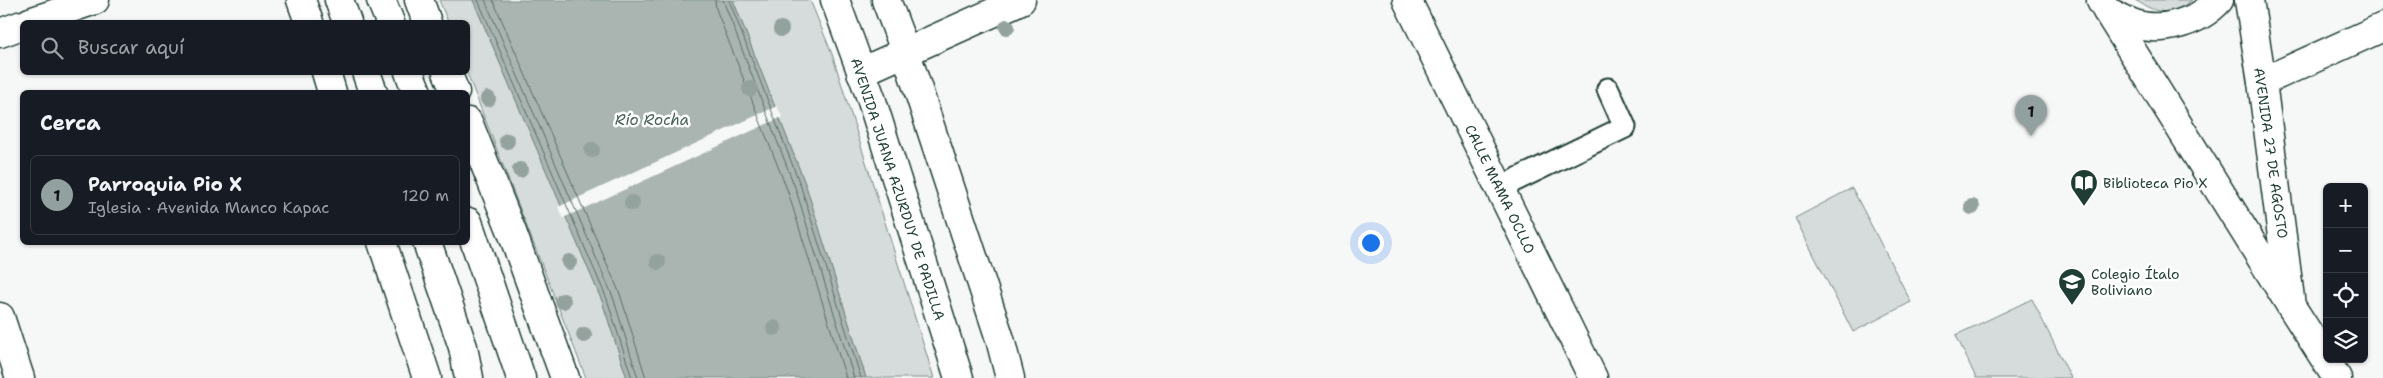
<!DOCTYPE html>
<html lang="es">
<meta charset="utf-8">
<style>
:root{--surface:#171b24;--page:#20242c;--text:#f1f3f6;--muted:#9ea1a6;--line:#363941;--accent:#92a19f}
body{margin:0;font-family:"Shantell Sans",sans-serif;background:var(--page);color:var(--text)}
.controls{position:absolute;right:15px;bottom:15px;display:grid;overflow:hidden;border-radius:8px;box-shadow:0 1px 4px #0004}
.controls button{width:45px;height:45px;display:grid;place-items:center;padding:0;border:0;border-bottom:1px solid var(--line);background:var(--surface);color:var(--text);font:25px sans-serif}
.you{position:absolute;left:1370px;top:242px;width:18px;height:18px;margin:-12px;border:4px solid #fff;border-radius:50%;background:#1a73e8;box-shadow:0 0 0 8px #1a73e833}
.badge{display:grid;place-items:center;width:32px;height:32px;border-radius:50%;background:var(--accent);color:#111;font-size:16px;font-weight:700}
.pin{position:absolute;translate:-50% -41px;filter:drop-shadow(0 1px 2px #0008)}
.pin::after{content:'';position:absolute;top:26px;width:18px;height:15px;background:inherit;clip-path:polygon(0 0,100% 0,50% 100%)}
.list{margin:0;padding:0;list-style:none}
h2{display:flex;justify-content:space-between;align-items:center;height:65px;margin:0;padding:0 20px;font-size:21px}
h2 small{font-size:16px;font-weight:400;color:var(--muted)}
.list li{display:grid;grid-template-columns:32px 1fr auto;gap:15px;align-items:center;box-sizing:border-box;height:80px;margin:0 10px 10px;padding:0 10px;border:1px solid var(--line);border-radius:8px}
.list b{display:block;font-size:19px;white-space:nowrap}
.list p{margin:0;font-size:16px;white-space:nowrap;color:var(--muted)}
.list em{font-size:16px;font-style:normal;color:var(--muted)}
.icon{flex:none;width:28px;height:28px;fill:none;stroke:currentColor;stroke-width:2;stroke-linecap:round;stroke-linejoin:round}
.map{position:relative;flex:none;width:2383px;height:378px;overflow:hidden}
.search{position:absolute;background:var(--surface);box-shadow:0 1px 4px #0004;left:20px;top:20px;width:450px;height:55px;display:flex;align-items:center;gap:12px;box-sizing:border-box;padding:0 18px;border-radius:8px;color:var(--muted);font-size:19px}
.panel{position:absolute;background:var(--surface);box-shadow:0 1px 4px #0004;left:20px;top:90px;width:450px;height:155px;border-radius:8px}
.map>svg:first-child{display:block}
</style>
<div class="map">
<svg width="2383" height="378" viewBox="0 0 2383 378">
<rect width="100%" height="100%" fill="#f6f7f7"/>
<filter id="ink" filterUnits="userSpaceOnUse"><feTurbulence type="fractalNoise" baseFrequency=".02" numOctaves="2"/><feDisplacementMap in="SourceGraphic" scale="10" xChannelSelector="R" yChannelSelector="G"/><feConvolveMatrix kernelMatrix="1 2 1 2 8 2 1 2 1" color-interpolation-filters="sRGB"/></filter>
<g filter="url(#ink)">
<path fill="#d6dcdb" stroke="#7a8c88" d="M439,0H473L602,301L627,378H586L467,73L468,22H448Z
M733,0H810L832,54L934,378H866L806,186Z
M2135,0H2192C2169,17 2158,14 2135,0Z
M1852,188L1911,302L1853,332L1795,218Z
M2032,299L2071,378H1976L1956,335Z"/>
<path fill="#aab5b1" stroke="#72857f" d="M473,0H733L806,186L866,378H627L602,301Z"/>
<path fill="#f6f7f7" d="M777,106L782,117L563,218L558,207Z"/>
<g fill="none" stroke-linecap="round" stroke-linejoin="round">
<path stroke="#576d66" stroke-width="1" d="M478,0L607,299L632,378
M485,0L613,297L638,378
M493,0L620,294L646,378
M715,0L716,9L788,192L846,378
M723,0L796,190L854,378
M729,0L801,187L861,378"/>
<defs>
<path id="lane" d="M1499,188L1625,127L1608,89"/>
<path id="street" d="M1407,0L1593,378
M2101,1L2291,306
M30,22L95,0
M0,33L22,25
M861,72L1021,0
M2262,82L2383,27
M0,317L20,378"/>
<path id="secondary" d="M301,0L309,22
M339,0L347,22
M2249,0L2262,82L2291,306L2337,378
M2107,11C2115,15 2124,20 2132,23C2161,34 2199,22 2219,0
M326,72L332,92
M366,72L373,92
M382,242L427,378
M427,242L463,347L469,378"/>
<path id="primary" d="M381,0L390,22
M419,0L427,22
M835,0L871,98L959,378
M886,0L906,53L1000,339L1010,378
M409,72L417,92
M447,72L455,92
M468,122L512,232L565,378
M468,222L521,378"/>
</defs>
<use href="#lane" stroke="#1f3d34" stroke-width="25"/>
<use href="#street" stroke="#1f3d34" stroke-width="31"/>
<use href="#secondary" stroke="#1f3d34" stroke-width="31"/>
<use href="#primary" stroke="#1f3d34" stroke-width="31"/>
<use href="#lane" stroke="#fff" stroke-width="21"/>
<use href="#street" stroke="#fff" stroke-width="28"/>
<use href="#secondary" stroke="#fff" stroke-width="28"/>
<use href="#primary" stroke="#fff" stroke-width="28"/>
</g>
<g fill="#94a29e">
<circle cx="1007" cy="27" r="8"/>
<circle cx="781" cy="29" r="8"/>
<circle cx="750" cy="89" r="8"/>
<circle cx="488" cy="99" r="8"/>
<circle cx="507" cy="141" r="8"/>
<circle cx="592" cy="150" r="8"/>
<circle cx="520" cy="170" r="8"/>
<circle cx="632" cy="203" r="8"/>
<circle cx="1972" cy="207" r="8"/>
<circle cx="569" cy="262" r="8"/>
<circle cx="658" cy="262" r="8"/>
<circle cx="563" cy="301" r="8"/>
<circle cx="774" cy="328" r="8"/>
<circle cx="584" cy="335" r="8"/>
</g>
</g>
<defs>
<symbol id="library-pin" viewBox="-11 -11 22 30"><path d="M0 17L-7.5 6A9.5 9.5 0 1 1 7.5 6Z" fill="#1f3d34" stroke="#fff"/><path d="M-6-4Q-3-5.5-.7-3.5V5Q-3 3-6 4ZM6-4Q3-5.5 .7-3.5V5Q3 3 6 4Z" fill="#fff"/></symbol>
<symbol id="school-pin" viewBox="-11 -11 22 30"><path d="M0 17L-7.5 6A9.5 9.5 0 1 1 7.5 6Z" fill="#1f3d34" stroke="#fff"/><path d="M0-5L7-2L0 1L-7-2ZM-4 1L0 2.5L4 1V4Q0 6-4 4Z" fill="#fff"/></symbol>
</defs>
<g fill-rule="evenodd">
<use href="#library-pin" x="2068" y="167" width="32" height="43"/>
<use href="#school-pin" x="2056" y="266" width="32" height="43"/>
</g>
<g text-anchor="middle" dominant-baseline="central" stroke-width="5" stroke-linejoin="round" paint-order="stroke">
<g font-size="14" fill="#1f3d34" stroke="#fff">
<text transform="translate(2271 153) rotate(82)">AVENIDA 27 DE AGOSTO</text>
<text transform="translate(898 189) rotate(72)">AVENIDA JUANA AZURDUY DE PADILLA</text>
<text transform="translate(1500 189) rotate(64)">CALLE MAMA OCLLO</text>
</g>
<g font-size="14" fill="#1f3d34" stroke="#fff" text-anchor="start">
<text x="2103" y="183">Biblioteca Pio X</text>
<text x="2091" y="274">Colegio Ítalo<tspan x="2091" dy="16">Boliviano</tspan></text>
</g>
<g font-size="15" font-style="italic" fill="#49615a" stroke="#fff">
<text x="652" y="120">Río Rocha</text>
</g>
</g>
</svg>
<div class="controls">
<button>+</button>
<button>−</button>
<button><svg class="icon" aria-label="locate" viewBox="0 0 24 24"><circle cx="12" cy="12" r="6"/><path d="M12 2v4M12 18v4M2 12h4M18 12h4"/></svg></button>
<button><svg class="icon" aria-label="layers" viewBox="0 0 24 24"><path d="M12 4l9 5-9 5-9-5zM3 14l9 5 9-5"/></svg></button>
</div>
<div class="you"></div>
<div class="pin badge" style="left:2031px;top:136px">1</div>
<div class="search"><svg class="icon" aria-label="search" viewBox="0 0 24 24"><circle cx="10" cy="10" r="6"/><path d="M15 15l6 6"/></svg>Buscar aquí</div>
<section class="panel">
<h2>Cerca<small></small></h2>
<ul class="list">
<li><span class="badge">1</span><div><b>Parroquia Pio X</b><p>Iglesia · Avenida Manco Kapac</p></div><em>120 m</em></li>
</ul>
</section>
</div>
